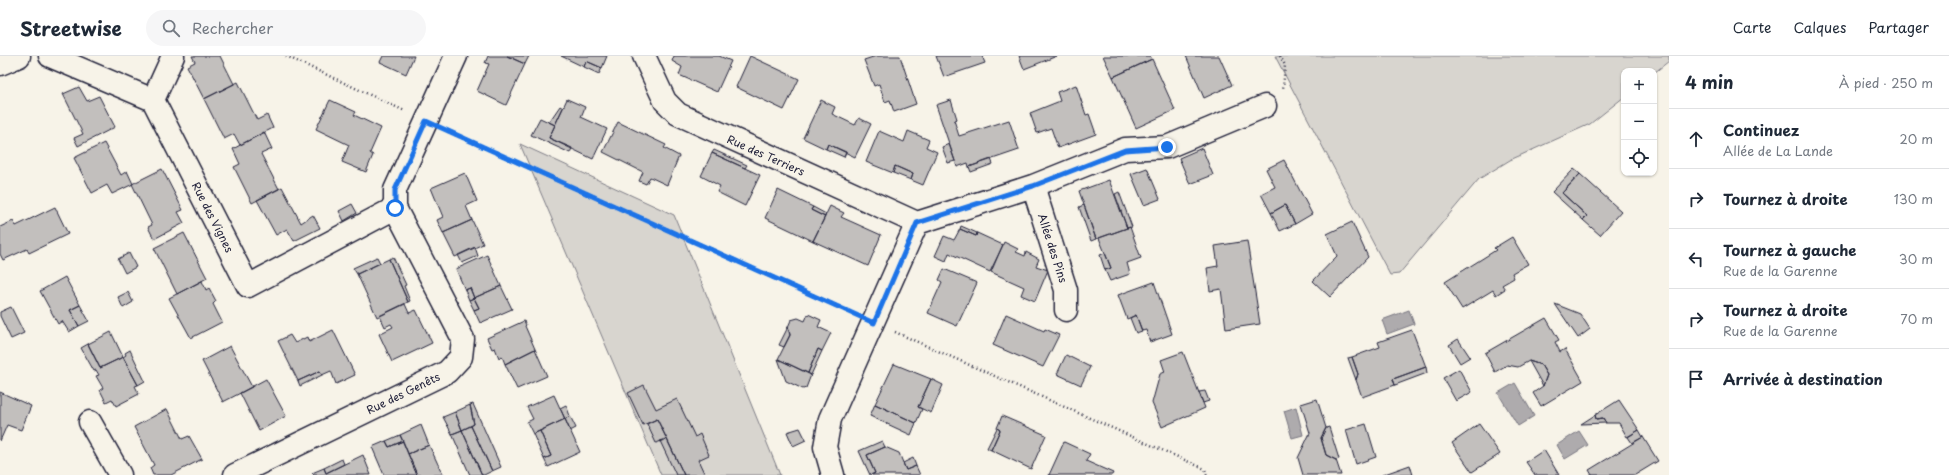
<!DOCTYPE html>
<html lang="fr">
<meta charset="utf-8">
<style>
:root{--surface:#fff;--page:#f6f6f7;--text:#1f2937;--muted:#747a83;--line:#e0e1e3}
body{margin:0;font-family:"Playpen Sans",sans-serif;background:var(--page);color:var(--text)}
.controls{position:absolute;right:12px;top:12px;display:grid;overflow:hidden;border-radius:8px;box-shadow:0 1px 3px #0004}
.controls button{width:36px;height:36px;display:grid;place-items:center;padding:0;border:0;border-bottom:1px solid var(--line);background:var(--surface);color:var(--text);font:20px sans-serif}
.stop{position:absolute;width:12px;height:12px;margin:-9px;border:3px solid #1a73e8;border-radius:50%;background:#fff}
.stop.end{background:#1a73e8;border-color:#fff;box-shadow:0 1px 4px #0008}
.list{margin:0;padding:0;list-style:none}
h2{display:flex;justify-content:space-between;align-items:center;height:52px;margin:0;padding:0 16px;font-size:17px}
h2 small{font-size:13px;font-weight:400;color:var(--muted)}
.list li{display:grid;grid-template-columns:26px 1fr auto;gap:12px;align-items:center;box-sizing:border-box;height:60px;padding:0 16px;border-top:1px solid var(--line)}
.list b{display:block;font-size:15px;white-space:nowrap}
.list p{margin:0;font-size:13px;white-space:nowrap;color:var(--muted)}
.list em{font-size:13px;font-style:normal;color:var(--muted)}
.icon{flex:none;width:22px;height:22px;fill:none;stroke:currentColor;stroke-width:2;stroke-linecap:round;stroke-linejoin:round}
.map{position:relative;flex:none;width:1669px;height:419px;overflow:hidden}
header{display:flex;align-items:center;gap:24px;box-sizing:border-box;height:56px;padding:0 20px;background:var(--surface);border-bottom:1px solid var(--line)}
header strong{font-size:19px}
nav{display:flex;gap:22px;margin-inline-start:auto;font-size:14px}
.search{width:280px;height:36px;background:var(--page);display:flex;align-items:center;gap:10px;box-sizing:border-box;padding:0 14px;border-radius:22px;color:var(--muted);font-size:15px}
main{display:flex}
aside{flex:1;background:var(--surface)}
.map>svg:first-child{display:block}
</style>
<header>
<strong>Streetwise</strong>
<div class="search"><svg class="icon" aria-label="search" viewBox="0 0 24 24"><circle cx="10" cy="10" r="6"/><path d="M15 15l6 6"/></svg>Rechercher</div>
<nav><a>Carte</a><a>Calques</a><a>Partager</a></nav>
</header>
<main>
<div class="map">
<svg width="1669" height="419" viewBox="0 0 1669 419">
<rect width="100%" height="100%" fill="#f7f3e8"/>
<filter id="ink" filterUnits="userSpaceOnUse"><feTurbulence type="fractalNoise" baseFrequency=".025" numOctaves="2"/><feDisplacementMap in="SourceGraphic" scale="8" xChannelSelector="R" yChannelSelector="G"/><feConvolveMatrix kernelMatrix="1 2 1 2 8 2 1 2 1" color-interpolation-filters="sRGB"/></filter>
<g filter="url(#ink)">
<path fill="#d8d5cf" stroke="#7d7c85" d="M1275,0H1669V5L1654,17V15H1624V41L1590,68L1510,104L1479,123L1399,218L1390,219Z
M520,88L674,159L780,419H661Z"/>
<path fill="#aeabad" stroke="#76747f" d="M1409,254L1414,268L1387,278L1382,264Z
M1515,327L1534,360L1518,370L1498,337Z
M1296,351L1303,379L1292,382L1284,355Z
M1579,375L1588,389L1565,403L1557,389Z"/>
<path fill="#c2bfbd" stroke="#22223b" d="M192,0H220L234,28L204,43L187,10L195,6Z
M383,0H414L406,18L380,6Z
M488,0H507L525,8L506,49L477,35L489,8L485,7Z
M507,0H529L525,8Z
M561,0H607L602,12L586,5L584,11Z
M674,0H719L731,5L717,36L679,19L682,11L672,5Z
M750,0L799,23L784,54L736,31Z
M876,0H900L916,48L894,56L890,44L885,46L879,28L874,30L864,4Z
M936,0H982L985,7L944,21Z
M1019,0H1057L1024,13Z
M1103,0H1150L1152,3L1113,21Z
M1186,0H1219L1232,29L1204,42Z
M1152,3L1175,54L1136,72L1113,21Z
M586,5L602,12L599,18L584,11Z
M238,26L257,64L267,59L273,72L240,89L234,78L224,83L204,43Z
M1076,29L1086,59L1089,58L1096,78L1058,92L1051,72L1037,77L1030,57L1060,45L1057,36Z
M79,31L87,45L99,40L115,71L78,90L74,82L83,78L63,38Z
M567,43L585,51L581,61L607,73L593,103L549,82Z
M330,44L356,56L354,59L381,72L370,97L373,99L366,116L342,106L349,89L316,73Z
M821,44L835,51L832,58L855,69L859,62L871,68L855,101L828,88L826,93L803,82Z
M951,44L957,63L954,64L959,80L1009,64L1019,94L969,111L968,107L957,111L936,49Z
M560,50L563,52L555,69L549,66Z
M540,62L555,69L549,82L572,92L570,97L531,79Z
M618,66L666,89L664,92L679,100L667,129L650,121L646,128L639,125L643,116L603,96Z
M879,75L904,86L908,75L929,84L926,91L937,96L923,129L911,124L913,118L895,110L893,117L866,106Z
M264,76L272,93L261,98L279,133L252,147L234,111L240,108L233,93Z
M104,87L121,119L127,115L133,128L112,138L107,129L92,137L74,102Z
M828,88L846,96L844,101L826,93Z
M949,88L955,105L948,107L942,91Z
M1202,92L1213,119L1190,128L1179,102Z
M714,94L747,109L745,112L712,97Z
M712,97L760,119L745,150L717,136L720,130L701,120Z
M991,103L993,108L971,116L969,111Z
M1284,104L1312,158L1295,168L1285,149L1271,157L1261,138L1275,131L1266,113Z
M895,110L913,118L911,124L893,117Z
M1147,112L1160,143L1144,149L1131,118Z
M162,113L183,154L178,156L184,167L154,183L148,171L152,169L132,128Z
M1574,113L1580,118L1562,137L1587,160L1583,164L1552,136Z
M465,117L477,145L466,150L472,164L443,177L437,164L443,161L431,132Z
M1580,118L1621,155L1600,179L1583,164L1587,160L1562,137Z
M1109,124L1127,172L1096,183L1079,135Z
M282,131L301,167L313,159L320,172L294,185L287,173L276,179L257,144Z
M778,134L813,151L811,154L825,161L813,185L765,162Z
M1119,136L1132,171L1127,172L1115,138Z
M352,148L357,157L344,165L339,155Z
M1084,149L1096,183L1091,185L1079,151Z
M1285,149L1295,168L1280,175L1271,157Z
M830,150L844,157L841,161L881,179L868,210L813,185Z
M55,151L68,178L29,197L27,193L3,204L0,198V171L13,165L16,170Z
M813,151L826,158L825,161L811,154Z
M472,164L483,188L455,201L443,177Z
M1352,166L1368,201L1330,241L1313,225L1337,200L1327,178Z
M961,170L977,177L976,180L960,173Z
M1130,171L1141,202L1127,207L1130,218L1110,225L1105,214L1111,212L1099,182Z
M960,173L976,180L977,177L1003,189L990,216L949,197L946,205L935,200L944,180L954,184Z
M184,177L207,222L177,238L154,192Z
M1512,181L1528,208L1512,217L1514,222L1502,229L1505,233L1496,239L1493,234L1462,253L1445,226L1496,194L1494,192Z
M1247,185L1260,268L1226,273L1221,233L1210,235L1207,212L1218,210L1215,190Z
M1004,186L1018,193L1016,196L1025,200L1026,196L1039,203L1036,210L1048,214L1035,245L1021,239L1024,231L991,216Z
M475,191L478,200L462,207L458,199Z
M129,197L136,211L125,217L118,203Z
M1105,197L1111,212L1105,214L1100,199Z
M487,199L501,230L474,242L470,232L465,234L456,213Z
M377,201L380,207L357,218L353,212Z
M393,201L406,229L404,230L410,245L408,246L389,203Z
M389,203L408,246L377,261L357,218Z
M944,213L977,227L957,270L928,257L942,226L939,224Z
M65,221L80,249L70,254L79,270L69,276L62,265L58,268L40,235Z
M202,225L206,234L209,232L216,245L213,248L222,266L191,282L169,242Z
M1154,226L1172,278L1150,286L1146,274L1142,275L1136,259L1127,263L1118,239Z
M501,230L512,253L480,267L474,254L479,252L474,242Z
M470,232L474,242L469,244L465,234Z
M128,236L133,246L123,252L118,241Z
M474,242L479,252L474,254L469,244Z
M405,248L409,257L416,254L432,287L392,306L379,278L393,271L391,268L385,271L380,260Z
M1555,248L1580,258L1590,273L1578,282Z
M80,249L89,265L79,270L70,254Z
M11,251L24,277L11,283L0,260V256Z
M808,258L821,264L818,271L831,277L822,295L818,293L808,317L778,303L790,279L788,271L791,264L798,262L805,265Z
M1006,258L1044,275L1045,273L1059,279L1043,311L993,289Z
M1136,259L1142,275L1136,277L1130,262Z
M1546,262L1559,284L1555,286L1560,296L1565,293L1583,325L1541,350L1533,337L1543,330L1547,319L1541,309L1529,305L1518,311L1507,309L1495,316L1485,297Z
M524,265L526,269L525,270L535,293L505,308L502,300L499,302L495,292L492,293L487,282Z
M788,271L790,279L784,291L779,289Z
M333,274L355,319L336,328L331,315L322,319L320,315L298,325L278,285L290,279L295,287L307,281L309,286Z
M1412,274L1426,311L1393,323L1395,329L1362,341L1356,324L1358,318L1352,301L1380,291L1378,286Z
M111,276L123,301L100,312L88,288Z
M1458,283L1470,301L1460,307L1449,289Z
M88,288L100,312L123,301L138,329L135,330L139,338L116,350L112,343L106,346L100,334L103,332L96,320L99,319L96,314L94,315L81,292Z
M230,290L252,331L223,346L202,305Z
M535,293L547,320L517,333L505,308Z
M818,293L822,295L811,319L808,317Z
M130,294L145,325L138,329L123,301L126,299L125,297Z
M1183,296L1205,352L1162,371L1152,347L1160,318L1165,316L1161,304Z
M1066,299L1090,311L1081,329L1057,318Z
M1352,301L1358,318L1356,324L1348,302Z
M778,303L811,319L806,332L803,333L786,325Z
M1529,305L1541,309L1547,319L1543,330Z
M894,308L931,323L918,351L922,353L916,367L875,348Z
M1426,311L1427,317L1395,329L1393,323Z
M1459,313L1472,336L1456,345L1443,322Z
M320,315L322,319L300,330L298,325Z
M266,323L286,360L259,375L240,337Z
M931,323L943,329L931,357L918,351Z
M644,329L656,353L677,343L695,381L700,378L709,399L698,404L705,419H684L657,363L643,369L628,337Z
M1205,335L1209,345L1203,347L1199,336Z
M0,336L31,350L21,374L7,369L0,385Z
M554,339L565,363L533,378L527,366L533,363L527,351Z
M1317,343L1326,372L1321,382L1326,399L1336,404L1341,419H1303L1298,402L1310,377L1301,348Z
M1619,344L1639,374L1627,381L1619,367H1606L1603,362L1596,363L1595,359Z
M473,348L501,411L492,415L471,370L474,368L470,349Z
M875,348L916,367L911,379L870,360Z
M470,349L474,368L462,374L455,356Z
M566,349L570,360L565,363L560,352Z
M167,353L182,383L189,380L202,403L171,419H153L150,412L154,409L134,371Z
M455,356L462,374L452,378L443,361Z
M1595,359L1596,363L1603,362L1606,367L1581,368Z
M570,360L576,372L570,375L565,363Z
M1002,360L1046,379L1031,413L991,394L1000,374L997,372Z
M565,363L580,396L548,411L544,403L551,400L540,375Z
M657,363L667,383L656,387L647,368Z
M1366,368L1376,401L1356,408L1346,374Z
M1479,368L1500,398L1472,416L1452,387Z
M421,369L429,389L408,398L400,379Z
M471,370L492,415L484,419H482L462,374Z
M1329,371L1339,403L1336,404L1326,399L1321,382L1326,372Z
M800,372L806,384L793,390L787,376Z
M997,372L1000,374L991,394L987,392Z
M462,374L482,419H470L452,378Z
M1639,374L1643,381L1632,387L1628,381Z
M540,375L551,400L544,403L533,378Z
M400,379L403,385L389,391L386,385Z
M1643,381L1658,405L1635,419H1592L1589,414Z
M667,383L684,419H676L660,385Z
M386,385L389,391L403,385L417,419H384L372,391Z
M882,385L885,391L867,399L875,417L870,419L859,395Z
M1064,386L1090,398L1086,405L1113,417L1112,419H1049Z
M429,389L443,419H417L408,398Z
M885,391L899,397L906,414L916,410L920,419H872L875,417L867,399Z
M1544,394L1559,419H1535L1526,406Z
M363,399L371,419H314L312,417L324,412L326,417Z
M913,402L916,410L906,414L903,407Z
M342,403L344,408L326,417L324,412Z
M1410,409L1413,419H1382Z"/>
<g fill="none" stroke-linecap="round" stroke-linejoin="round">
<defs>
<path id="minor" d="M50,0L153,44L248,230L395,152
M644,0L665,45L678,58L917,167
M0,8L19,0
M153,44L173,0
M1033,130L1066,234V254
M90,366L120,419
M235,419L447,316L461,301L463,283L395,152V134L456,0
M833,419L825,391L830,363L917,167L1033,130L1125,93L1167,91L1265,50"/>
</defs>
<use href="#minor" stroke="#22223b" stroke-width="25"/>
<path stroke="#22223b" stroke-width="2.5" stroke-dasharray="1 3" stroke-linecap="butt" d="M286,0L405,55
M1280,0L1285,9L1283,33
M448,75L850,256
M895,276L1205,413L1207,419"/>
<use href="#minor" stroke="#f7f3e8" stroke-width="22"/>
</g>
</g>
<g fill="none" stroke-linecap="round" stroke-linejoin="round" filter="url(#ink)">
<path stroke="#1a73e8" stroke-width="5" d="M395,152V134L426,65L874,267L917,167L1033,130L1125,94L1167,91"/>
</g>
<g text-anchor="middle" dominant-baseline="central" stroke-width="3" stroke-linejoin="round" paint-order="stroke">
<g font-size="11" fill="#22223b" stroke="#f7f3e8">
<text transform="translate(766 99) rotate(24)">Rue des Terriers</text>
<text transform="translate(213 161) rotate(63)">Rue des Vignes</text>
<text transform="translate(1053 192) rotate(72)">Allée des Pins</text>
<text transform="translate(403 337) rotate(-26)">Rue des Genêts</text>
</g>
</g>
</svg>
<div class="controls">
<button>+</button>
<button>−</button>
<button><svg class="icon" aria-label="locate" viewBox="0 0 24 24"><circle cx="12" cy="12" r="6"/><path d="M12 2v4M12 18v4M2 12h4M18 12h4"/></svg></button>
</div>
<div class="stop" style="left:395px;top:152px"></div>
<div class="stop end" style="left:1167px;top:91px"></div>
</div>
<aside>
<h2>4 min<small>À pied · 250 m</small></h2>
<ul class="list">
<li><svg class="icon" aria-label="ahead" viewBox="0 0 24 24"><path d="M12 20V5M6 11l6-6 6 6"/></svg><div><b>Continuez</b><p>Allée de La Lande</p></div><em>20 m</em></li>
<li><svg class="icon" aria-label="right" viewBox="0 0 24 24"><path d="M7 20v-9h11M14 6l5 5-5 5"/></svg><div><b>Tournez à droite</b></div><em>130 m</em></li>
<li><svg class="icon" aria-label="left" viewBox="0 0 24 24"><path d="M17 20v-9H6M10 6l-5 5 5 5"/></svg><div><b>Tournez à gauche</b><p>Rue de la Garenne</p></div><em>30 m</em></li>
<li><svg class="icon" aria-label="right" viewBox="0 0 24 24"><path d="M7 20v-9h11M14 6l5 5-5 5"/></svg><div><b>Tournez à droite</b><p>Rue de la Garenne</p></div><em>70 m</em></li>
<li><svg class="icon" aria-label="arrive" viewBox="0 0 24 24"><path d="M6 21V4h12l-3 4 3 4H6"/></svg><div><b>Arrivée à destination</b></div></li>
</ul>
</aside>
</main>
